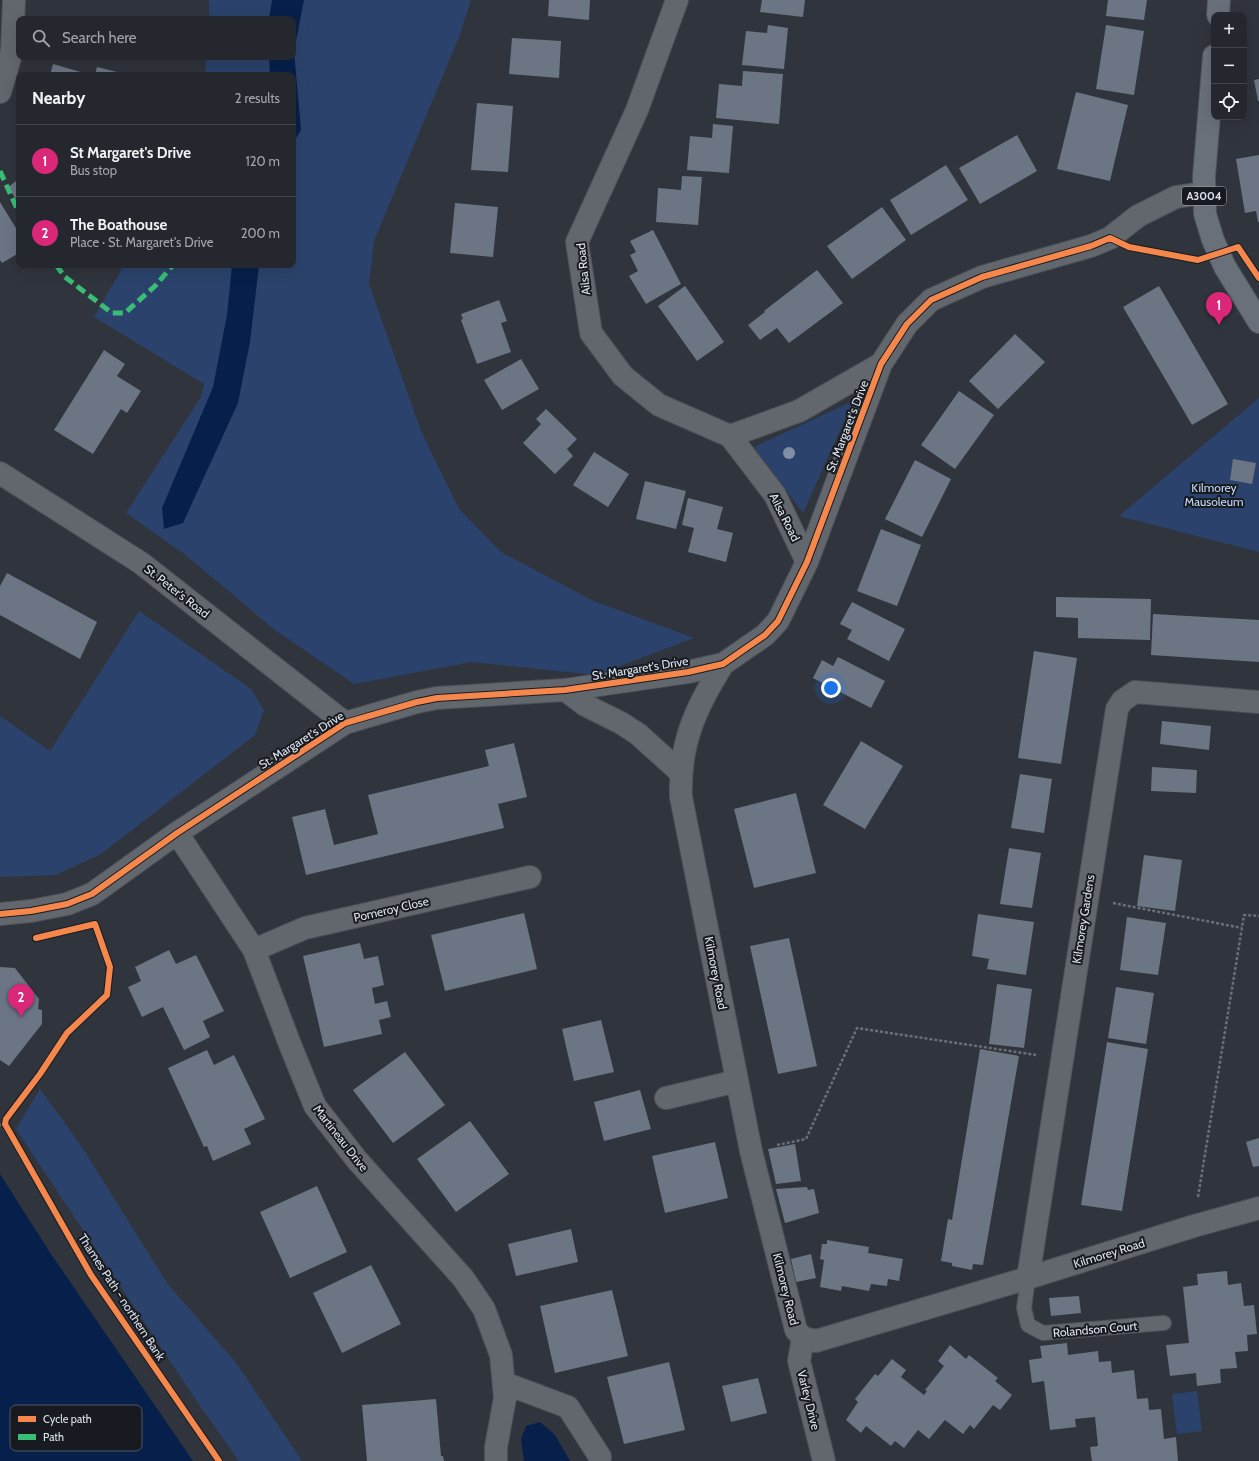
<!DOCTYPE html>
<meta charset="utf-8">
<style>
:root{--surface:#24272d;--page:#2c2f35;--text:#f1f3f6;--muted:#a3a5aa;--line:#414449;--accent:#db2777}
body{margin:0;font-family:Cabin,sans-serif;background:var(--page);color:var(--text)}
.controls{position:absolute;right:12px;top:12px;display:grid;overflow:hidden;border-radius:8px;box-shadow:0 4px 16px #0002}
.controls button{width:36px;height:36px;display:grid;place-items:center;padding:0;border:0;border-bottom:1px solid var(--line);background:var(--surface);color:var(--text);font:20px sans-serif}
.you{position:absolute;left:831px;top:688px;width:14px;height:14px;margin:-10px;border:3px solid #fff;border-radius:50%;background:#1a73e8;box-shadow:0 0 0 6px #1a73e833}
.badge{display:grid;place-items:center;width:26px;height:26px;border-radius:50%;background:var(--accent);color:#fff;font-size:13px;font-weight:700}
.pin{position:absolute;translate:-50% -33px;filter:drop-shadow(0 1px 2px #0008)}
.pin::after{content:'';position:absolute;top:21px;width:14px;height:12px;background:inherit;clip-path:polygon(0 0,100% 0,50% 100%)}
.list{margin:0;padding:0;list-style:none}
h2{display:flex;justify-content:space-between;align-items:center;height:52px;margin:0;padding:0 16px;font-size:17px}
h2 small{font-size:13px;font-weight:400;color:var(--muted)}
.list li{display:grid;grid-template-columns:26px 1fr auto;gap:12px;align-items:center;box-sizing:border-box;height:72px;padding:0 16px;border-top:1px solid var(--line)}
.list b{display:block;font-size:15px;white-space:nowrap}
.list p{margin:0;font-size:13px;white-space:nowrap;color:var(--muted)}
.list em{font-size:13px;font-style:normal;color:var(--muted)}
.icon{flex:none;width:22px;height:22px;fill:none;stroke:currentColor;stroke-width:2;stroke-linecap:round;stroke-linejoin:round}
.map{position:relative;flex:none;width:1259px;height:1461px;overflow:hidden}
.search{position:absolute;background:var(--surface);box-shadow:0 4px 16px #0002;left:16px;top:16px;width:280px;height:44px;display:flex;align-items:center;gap:10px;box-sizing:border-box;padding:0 14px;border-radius:8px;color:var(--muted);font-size:15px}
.panel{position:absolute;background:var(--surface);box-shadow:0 4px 16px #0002;left:16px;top:72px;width:280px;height:196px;border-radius:8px}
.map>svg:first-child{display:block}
</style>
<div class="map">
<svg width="1259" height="1461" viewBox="0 0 1259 1461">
<rect width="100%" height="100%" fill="#30343c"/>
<path fill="#2b436c" d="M209,0H471L459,37L374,241L369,284L421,431L459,509L501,552L594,601L694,638L596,675L472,662L354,684L275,630L183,553L126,513L201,397L204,384L94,317L124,265H293V75H205L207,57H293V19H209Z
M1259,398V552L1119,516Z
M853,401L803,513L754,447Z
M139,611L251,689L264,710L255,735L101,854L56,875L0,877V716L50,751Z
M40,1089L82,1147L167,1283L237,1364L302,1461H239L198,1403L16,1129Z
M1197,1391L1202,1431L1177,1434L1172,1394Z"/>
<path fill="#07204b" d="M272,0H304L294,51L301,130L293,143V75H270L269,57H293V19H269Z
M232,265H259L250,342L238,403L183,523L164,529L162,508L213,387L227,315Z
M0,1174L51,1254L193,1461H0Z
M540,1422L555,1435L570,1461H524L521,1439L526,1426Z"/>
<path fill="#6c7584" d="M549,0H590L589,20L548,16Z
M762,0H805L803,17L760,12Z
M1108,0H1147L1144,20L1106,16Z
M768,25L788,28L784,69L742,65L746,31L767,33Z
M1106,25L1144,31L1134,95L1096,89Z
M512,38L561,41L559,78L509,74Z
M53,64L91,75H50Z
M97,67L117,72L116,75H95Z
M743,71L783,74L779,124L716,118L719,84L742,86Z
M1259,79V101H1258L1254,80Z
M1076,92L1128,105L1110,181L1057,169Z
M477,103L513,106L508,172L471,170Z
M713,124L733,126L729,173L687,170L690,136L712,138Z
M1017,135L1037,171L980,204L959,168Z
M1259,155V222H1258L1256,211L1245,213L1236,159Z
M946,165L968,200L911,235L890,200Z
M682,176L702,177L698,225L656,222L658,188L681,190Z
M19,179V204L8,187Z
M0,202L19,233V253L2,263L0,260Z
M455,203L498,207L493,257L450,253Z
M882,207L906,240L852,279L827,246Z
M653,230L681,284L646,304L629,276L638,271L630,255L636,252L630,241Z
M817,270L843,303L789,343L777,328L760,340L748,325L765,312L764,311Z
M685,286L724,342L697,361L658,306Z
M1159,286L1228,404L1192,425L1123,307Z
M499,300L507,321L501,323L511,352L477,364L461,320L463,319L461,314Z
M1015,334L1045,362L998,409L969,381Z
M104,350L125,364L117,376L141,391L127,413L121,409L93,454L54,430Z
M521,359L539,389L502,410L484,380Z
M959,391L994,415L955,469L921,445Z
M546,409L577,439L567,449L573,456L555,474L523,443L541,424L536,419Z
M594,452L629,474L608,507L573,485Z
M1233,459L1256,463L1252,484L1230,480Z
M915,460L951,479L922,537L885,519Z
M645,481L686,491L676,529L636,519Z
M688,498L723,507L717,529L733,533L726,562L688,552L694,528L682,525Z
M881,529L921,545L897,606L857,591Z
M7,573L97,622L80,659L0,615V586Z
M1056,597L1151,599L1150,640L1078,638V618L1056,617Z
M852,602L905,629L889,661L847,639L852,630L840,624Z
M1153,614L1259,620V662L1151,655Z
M1034,651L1077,658L1061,764L1018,758Z
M838,657L885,681L871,708L813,678L822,660L833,666Z
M1162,721L1211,726L1209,750L1160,744Z
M861,741L903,766L865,829L823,805Z
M514,743L527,797L498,804L504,828L306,875L292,817L325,809L334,845L378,834L368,795L489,766L485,750Z
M1152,767L1197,770L1196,793L1151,791Z
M1020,774L1052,779L1044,833L1011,828Z
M796,793L816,873L754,888L734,809Z
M1009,848L1041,853L1032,908L1000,904Z
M1144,855L1182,860L1175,911L1137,906Z
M524,913L537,969L445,991L431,935Z
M978,914L1034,922L1026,975L987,969L989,959L972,956Z
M1127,917L1166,923L1158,975L1120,970Z
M789,938L817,1066L778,1074L750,946Z
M360,943L364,959L378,956L384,985L372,988L375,1004L387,1001L391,1017L379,1020L382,1034L324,1047L303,956Z
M169,950L176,964L196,955L224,1011L203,1021L210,1037L184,1050L163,1007L142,1017L128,987L141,981L135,967Z
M0,967L15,968L39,999L38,1009L42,1010V1024L9,1066L0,1060Z
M997,984L1032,989L1024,1048L989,1044Z
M1116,987L1154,993L1146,1044L1108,1038Z
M601,1020L614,1072L574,1081L562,1029Z
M1107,1042L1148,1049L1122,1211L1081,1205Z
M980,1049L1019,1056L983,1265L973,1264L972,1270L952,1266V1263L941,1261L948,1219L952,1220Z
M207,1050L214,1065L234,1055L265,1119L244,1129L251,1144L213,1161L207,1146L204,1147L168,1068Z
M405,1052L445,1105L393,1143L353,1090Z
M640,1090L651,1129L604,1141L594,1102Z
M470,1121L509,1174L456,1212L417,1159Z
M1259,1138V1166L1253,1167L1246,1142Z
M715,1142L728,1198L665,1213L652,1156Z
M795,1144L801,1181L776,1184L768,1149Z
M317,1186L347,1252L290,1278L260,1212Z
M807,1187L808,1190L814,1189L819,1213L785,1223L776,1189Z
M571,1229L578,1262L516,1276L508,1244Z
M827,1240L869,1247L868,1253L903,1259L899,1281L888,1279L887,1286L871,1284L869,1291L842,1286L841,1291L820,1287L824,1260L820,1259L822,1244H827Z
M811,1254L816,1278L796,1282L791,1259Z
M371,1265L401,1324L342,1353L313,1293Z
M1227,1271L1228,1285L1241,1283L1244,1306L1254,1305L1257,1334L1247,1335L1248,1351L1235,1352L1237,1368L1220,1369L1221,1383L1197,1386L1196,1373L1170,1376L1166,1345L1189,1343L1183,1287L1198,1285L1197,1274Z
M612,1290L628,1356L555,1373L540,1306Z
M1079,1296L1081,1313L1051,1316L1049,1298Z
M1067,1343L1068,1355L1098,1351L1099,1362L1111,1361L1112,1373L1134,1370L1137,1399L1148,1398L1149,1410L1161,1409L1164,1439L1176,1437L1178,1461H1092L1090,1447L1098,1446L1095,1417L1075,1419L1076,1427L1050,1430L1044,1381L1032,1383L1029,1360L1042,1358L1040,1346Z
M950,1345L966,1359L969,1355L998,1378L995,1381L1012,1395L1000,1410L993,1405L974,1429L970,1425L963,1434L945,1420L929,1439L918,1430L904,1448L895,1441L891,1446L866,1426L861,1433L846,1420L858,1402L855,1399L875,1374L878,1376L892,1359L906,1370L901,1377L924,1395L927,1391L925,1390L944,1366L938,1361Z
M669,1362L685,1430L624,1444L607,1377Z
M758,1378L767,1413L731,1422L722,1386Z
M436,1399L441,1456H443L444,1461H367L362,1405Z"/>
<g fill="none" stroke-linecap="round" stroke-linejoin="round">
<defs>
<path id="service" d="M1028,1278L1024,1308L1028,1325L1043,1333L1164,1323"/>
<path id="minor" d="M677,0L637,110L577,242L591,333L623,376L659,405L730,436L799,411L881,364
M0,92L12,51L14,0
M730,436L775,495L807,562
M0,473L141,563L345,723
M723,664C695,709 679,744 681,797L751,1151L796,1330L803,1338L816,1341L1028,1278L1194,1226L1259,1208
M565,690L585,705L621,723L638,734L680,772
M177,833L254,950L291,1047L315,1106L357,1160L463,1278L484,1309L501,1355L505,1398L496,1447V1461
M0,914L31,911L67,904L92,894L177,833L345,723L417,702L437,698L565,690L688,672L723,664L765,635L778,621L807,562L881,364L907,324L931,300L982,277L1091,246L1110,238L1138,216L1176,197L1203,193
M254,950L305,928L530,877
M666,1098L737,1081
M1028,1278L1117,709L1122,701L1135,692L1259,702
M803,1338L799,1361L824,1461
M504,1383L568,1407L600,1457"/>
<path id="primary" d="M1218,15L1219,0
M1214,56L1204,176L1205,214L1213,240L1225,267L1259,322"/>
</defs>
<use href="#service" stroke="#4d5057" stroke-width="16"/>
<use href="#minor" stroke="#4d5057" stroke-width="24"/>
<use href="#primary" stroke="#4d5057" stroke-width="24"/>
<path stroke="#6c7075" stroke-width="2.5" stroke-dasharray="3 2" stroke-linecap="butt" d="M1113,903L1242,928
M0,1125L5,1124
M777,1145L806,1139L857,1028L1036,1055
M1198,1197L1244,915L1259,916"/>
<use href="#service" stroke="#62676d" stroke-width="14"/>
<use href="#minor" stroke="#62676d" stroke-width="22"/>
<use href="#primary" stroke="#69707a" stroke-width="22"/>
<path stroke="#3abd76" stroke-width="5" stroke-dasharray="10 5" stroke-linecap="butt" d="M0,171L19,213
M293,230L294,228
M56,265L65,277L112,313H125L155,286L173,265"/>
<defs>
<path id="cycleway" d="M0,914L31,911L67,904L92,894L177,833L345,723L417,702L437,698L565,690L688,672L723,664L765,635L778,621L807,562L881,364L907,324L931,300L982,277L1091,246L1110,238L1129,247L1198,260L1238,247L1259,278
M36,938L95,924L110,967L107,995L67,1033L40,1074L6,1119L5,1124L91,1275L219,1461"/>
</defs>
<use href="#cycleway" stroke="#171b21" stroke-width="8"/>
<use href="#cycleway" stroke="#f5874c" stroke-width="6"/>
</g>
<circle fill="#818ea3" cx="789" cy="453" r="6"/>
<g text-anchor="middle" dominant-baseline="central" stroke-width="4" stroke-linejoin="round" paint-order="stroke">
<rect fill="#171b21" stroke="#a2a7b0" stroke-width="1" x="1182" y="187" width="44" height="18" rx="3"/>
<g font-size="11" font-weight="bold" fill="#dde3ed">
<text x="1204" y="196">A3004</text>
</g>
<g font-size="12" fill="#dde3ed" stroke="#171b21">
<text transform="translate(583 269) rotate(-96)">Ailsa Road</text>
<text transform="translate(847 426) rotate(-69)">St. Margaret's Drive</text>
<text transform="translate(785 517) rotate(63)">Ailsa Road</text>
<text transform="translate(177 591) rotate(38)">St. Peter's Road</text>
<text transform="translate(640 668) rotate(-9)">St. Margaret's Drive</text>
<text transform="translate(301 740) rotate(-32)">St. Margaret's Drive</text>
<text transform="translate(391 909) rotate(-13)">Pomeroy Close</text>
<text transform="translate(1083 919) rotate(-81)">Kilmorey Gardens</text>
<text transform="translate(716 973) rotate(79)">Kilmorey Road</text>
<text transform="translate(341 1138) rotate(52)">Martineau Drive</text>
<text transform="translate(1109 1253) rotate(-17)">Kilmorey Road</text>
<text transform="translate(786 1289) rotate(76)">Kilmorey Road</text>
<text transform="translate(122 1297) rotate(57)">Thames Path - northern Bank</text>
<text transform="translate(1095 1329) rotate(-5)">Rolandson Court</text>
<text transform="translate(809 1400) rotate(76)">Varley Drive</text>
</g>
<g font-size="12" fill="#c4d8f8" stroke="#171b21">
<text x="1214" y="487">Kilmorey<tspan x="1214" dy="14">Mausoleum</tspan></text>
</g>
</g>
<rect x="10" y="1405" width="132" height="46" rx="6" fill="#171b21" stroke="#52575e" stroke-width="1"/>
<rect x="18" y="1416" width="18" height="6" fill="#f5874c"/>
<rect x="18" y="1434" width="18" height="6" fill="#3abd76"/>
<g font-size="11" fill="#dde3ed">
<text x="43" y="1423">Cycle path</text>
<text x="43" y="1441">Path</text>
</g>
</svg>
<div class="controls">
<button>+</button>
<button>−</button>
<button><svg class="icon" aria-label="locate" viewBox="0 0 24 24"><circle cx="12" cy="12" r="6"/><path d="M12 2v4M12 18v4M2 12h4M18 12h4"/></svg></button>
</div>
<div class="you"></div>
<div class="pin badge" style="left:1219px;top:325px">1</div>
<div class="pin badge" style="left:21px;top:1017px">2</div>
<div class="search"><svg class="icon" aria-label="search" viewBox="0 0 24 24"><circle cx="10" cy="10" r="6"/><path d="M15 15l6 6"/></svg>Search here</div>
<section class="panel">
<h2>Nearby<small>2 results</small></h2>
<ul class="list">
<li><span class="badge">1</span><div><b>St Margaret's Drive</b><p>Bus stop</p></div><em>120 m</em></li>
<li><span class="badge">2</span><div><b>The Boathouse</b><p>Place · St. Margaret's Drive</p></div><em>200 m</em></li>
</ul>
</section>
</div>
